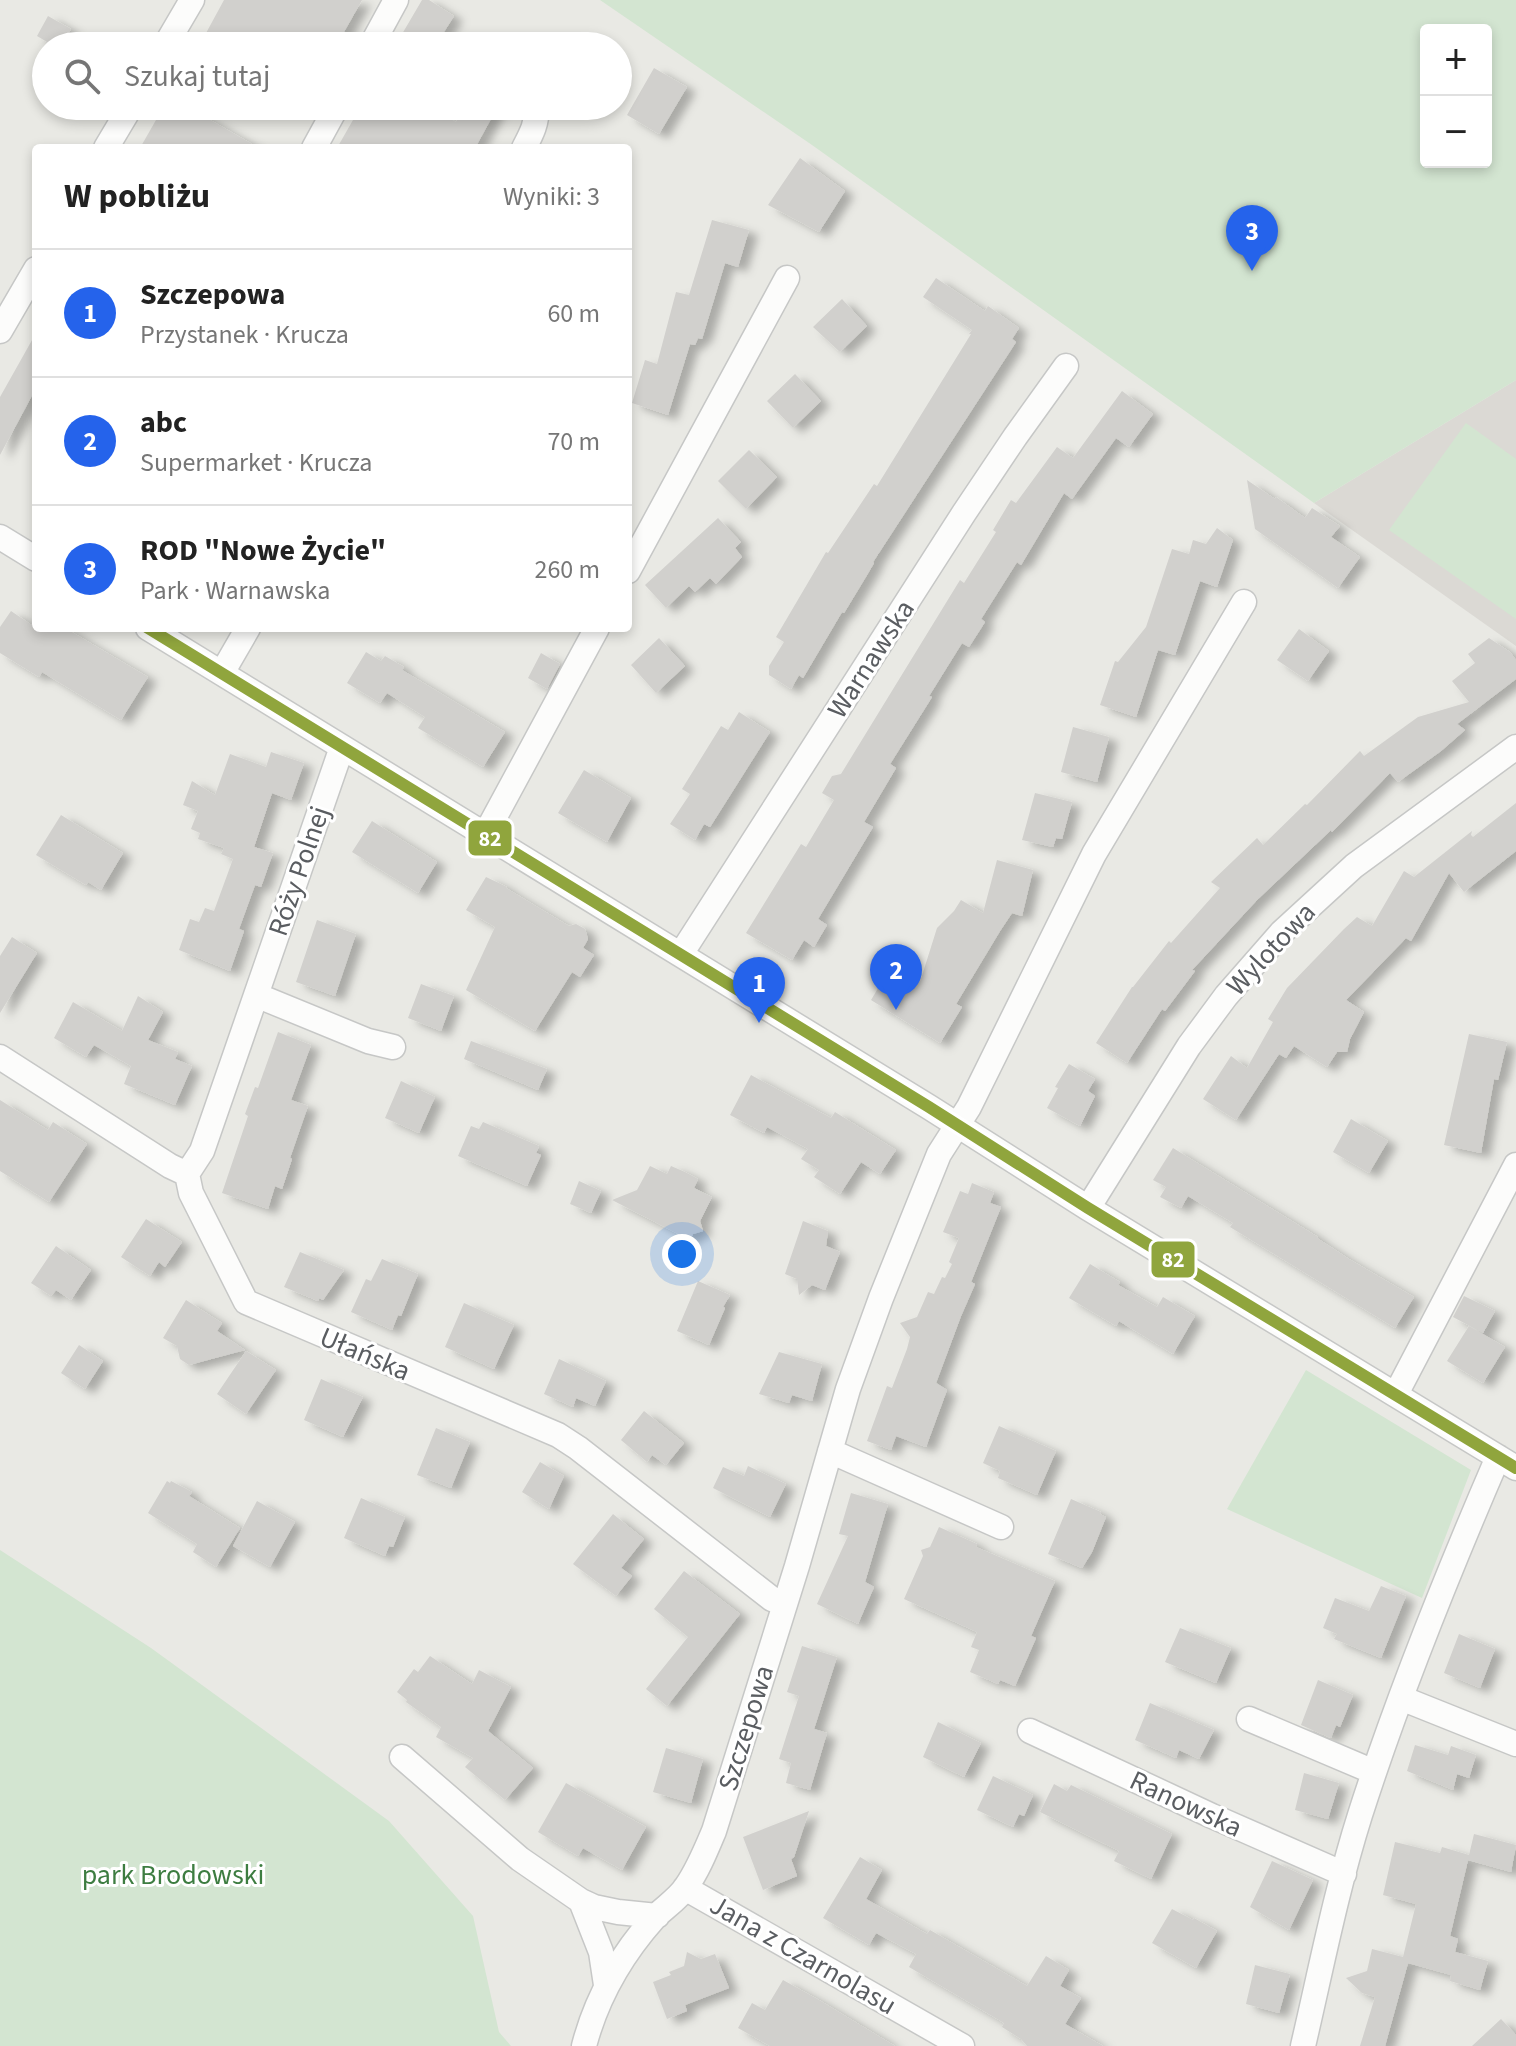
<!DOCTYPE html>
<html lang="pl">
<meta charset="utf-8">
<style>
:root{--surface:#fff;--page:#f2f2f2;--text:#222;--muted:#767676;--line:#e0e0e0;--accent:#2563eb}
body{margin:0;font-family:"Source Sans 3",sans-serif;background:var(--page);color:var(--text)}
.controls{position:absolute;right:24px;top:24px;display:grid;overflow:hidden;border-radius:8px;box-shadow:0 4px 12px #0003}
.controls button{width:72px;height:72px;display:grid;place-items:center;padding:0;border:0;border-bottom:2px solid var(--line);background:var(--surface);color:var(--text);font:40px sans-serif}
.you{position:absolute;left:682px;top:1254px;width:28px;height:28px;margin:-20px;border:6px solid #fff;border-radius:50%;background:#1a73e8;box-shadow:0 0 0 12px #1a73e833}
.badge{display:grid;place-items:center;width:52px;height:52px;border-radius:50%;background:var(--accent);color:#fff;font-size:26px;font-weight:700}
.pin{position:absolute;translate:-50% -66px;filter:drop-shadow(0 2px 4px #0008)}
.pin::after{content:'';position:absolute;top:42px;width:28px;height:24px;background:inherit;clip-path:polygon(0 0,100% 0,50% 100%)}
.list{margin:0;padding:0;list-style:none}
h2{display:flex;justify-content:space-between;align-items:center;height:104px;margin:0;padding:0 32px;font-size:34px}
h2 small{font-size:26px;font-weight:400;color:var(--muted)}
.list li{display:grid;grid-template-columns:52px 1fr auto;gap:24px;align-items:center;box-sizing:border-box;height:128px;padding:0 32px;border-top:2px solid var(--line)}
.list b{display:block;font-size:30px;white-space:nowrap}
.list p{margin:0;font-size:26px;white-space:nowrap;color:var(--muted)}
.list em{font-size:26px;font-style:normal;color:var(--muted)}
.icon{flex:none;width:44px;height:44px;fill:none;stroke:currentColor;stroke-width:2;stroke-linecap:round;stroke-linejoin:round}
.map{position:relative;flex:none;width:1516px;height:2046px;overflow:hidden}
.search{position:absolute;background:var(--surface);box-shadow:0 4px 12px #0003;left:32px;top:32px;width:600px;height:88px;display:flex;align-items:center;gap:20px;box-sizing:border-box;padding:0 28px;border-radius:44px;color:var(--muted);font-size:30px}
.panel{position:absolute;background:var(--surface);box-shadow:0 4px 12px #0003;left:32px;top:144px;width:600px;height:488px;border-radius:8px}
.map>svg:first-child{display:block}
</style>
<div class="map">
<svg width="1516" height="2046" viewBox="0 0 1516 2046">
<defs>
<filter id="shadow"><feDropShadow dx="9" dy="5" stdDeviation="4" flood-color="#0004"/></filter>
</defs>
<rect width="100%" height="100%" fill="#e9e9e4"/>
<path fill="#dbd9d4" d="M1516,380V646L1314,503Z"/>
<path fill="#d3e5d1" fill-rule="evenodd" d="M600,0H1516V380L1314,503L812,145ZM1486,30V162H1426V30Z
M1466,423L1516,459V619L1389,530Z
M1306,1370L1471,1470L1422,1598L1227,1509Z
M0,1550L151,1648L389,1821L473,1916L499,2032L511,2046H0Z"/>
<path fill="#d1d0cd" filter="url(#shadow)" d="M224,0H362L336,46H199Z
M422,0H429L454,16L435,46H395Z
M48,16L71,29L61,46H54L37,36Z
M654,68L687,87L659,134L627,115Z
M164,106H186L259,148H140Z
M361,106H426L456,122L464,106H498L475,148H337Z
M800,158L845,191L819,232L768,205Z
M712,220L749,230L738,267L725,263L702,339L698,338L695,345L690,344L668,415L632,403L645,360L657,364L676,292L689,295Z
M936,278L985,311L988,306L1019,328L1012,339L1016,342L873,562L874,563L867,575L844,613L842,612L803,678L799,675L791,689L769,675V666L784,642L776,637L826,552L828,553L874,484L877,486L971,334H969L972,330L923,297Z
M842,299L867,326L840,352L813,327Z
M36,333V388L0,455V397Z
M795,374L821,401L793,428L767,401Z
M1122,391L1153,414L1129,447L1116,438L1072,499L1064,493L1021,565L1017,562L981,619L985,622L969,647L962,643L929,696L932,697L890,764L896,768L864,822L873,827L818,919L827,925L814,947L804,940L792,960L746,933L801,844L806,847L834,800L822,793L832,776L841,774L960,580L964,583L996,532L993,530L1011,500L1016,503L1057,447L1073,458Z
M749,450L777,477L746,509L718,481Z
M1247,480L1275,499L1276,497L1305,518L1312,508L1340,526L1331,537L1360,557L1338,588L1255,529Z
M718,518L741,542L735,548L742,557L716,584L710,578L695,592L689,586L666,608L645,585Z
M1217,528L1233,540L1217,587L1200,581L1175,655L1158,650L1136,717L1100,705L1115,661L1118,662L1146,627L1172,549L1189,554L1193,540L1206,544Z
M11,611L36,628H65L148,677L121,720L42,672L39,677L0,653V627Z
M1299,629L1329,651L1308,681L1277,660Z
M659,638L685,666L656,693L631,665Z
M1489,638L1510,652L1516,660V679L1457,724L1465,730L1441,751L1398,782L1390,773L1332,832L1331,830L1257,900L1192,970L1195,971L1165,1011L1162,1009L1127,1063L1096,1043L1132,987H1133L1169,941L1171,943L1220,888L1211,882L1257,838L1263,845L1305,804L1307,805L1360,751L1364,756L1418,717L1469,702L1452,681L1475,663L1468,654Z
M366,652L381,661L385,656L404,667L402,670L505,732L483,767L418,728L425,717L387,693L380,703L347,683Z
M541,653L560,664L547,689L528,678Z
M739,712L770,732L710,827L704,824L695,840L670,824L690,794L682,789L721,726L728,730Z
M1073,727L1109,737L1097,782L1061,772Z
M271,752L304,763L291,800L272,793L254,847L273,853L261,887L255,885L239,929L244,931L230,971L179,950L190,919L199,922L205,908L214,911L233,859L221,854L224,848L198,839L200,833L191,829L198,811L183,805L192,781L215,795L230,754L266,767Z
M584,770L631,798L607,842L558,813Z
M1035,793L1072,802L1062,839L1056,838L1053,847L1022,840Z
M1516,803V851L1464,892L1449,873L1411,941L1406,938L1346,1000L1364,1012L1350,1039L1347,1052H1337L1327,1067L1294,1046L1286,1058L1279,1054L1236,1120L1203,1099L1231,1056L1247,1068L1273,1022L1268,1019L1287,988L1344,929L1357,917L1372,926L1404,871L1414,877L1472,831L1471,835L1473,837Z
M61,815L123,853L101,890L88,882L86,885L36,855Z
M372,821L437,862L418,893L352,852Z
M997,860L1033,870L1022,916L1012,913L1000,931L956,1004L962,1007L940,1043L871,1000L892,965L920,982L937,928L954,911L961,900L983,913Z
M486,877L507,887L506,888L569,926L576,924L585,929L588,939L583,948L594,955L580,977L572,972L535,1031L466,990L495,927L466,910Z
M317,920L356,934L335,996L296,982Z
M12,937L37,953L0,1013V956Z
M421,984L454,996L441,1031L408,1018Z
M138,996L163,1012L148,1040L178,1052L175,1059L192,1066L175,1105L124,1084L131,1066L94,1045L86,1057L54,1038L73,1002L122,1031Z
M278,1032L311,1045L291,1100L308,1106L290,1158L292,1159L282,1189L275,1186L268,1209L222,1193L248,1116L245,1114L255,1087L258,1088Z
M1469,1034L1507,1042L1498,1080L1494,1079L1481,1153L1444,1145Z
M471,1041L547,1069L538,1090L464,1059Z
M1069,1064L1095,1079L1088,1091L1095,1096L1080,1126L1047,1108L1058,1088L1055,1087Z
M751,1075L831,1118L835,1112L896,1150L880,1174L861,1162L840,1194L814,1177L819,1170L801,1159L808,1149L767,1127L764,1133L730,1115Z
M401,1081L435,1097L419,1133L385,1118Z
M0,1100L48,1130L53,1122L87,1144L49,1202L0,1171Z
M1351,1119L1388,1141L1369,1173L1333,1152Z
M483,1122L539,1146L536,1153L541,1155L527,1186L458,1156L471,1126L479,1129Z
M1173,1148L1318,1237L1317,1238L1349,1259L1414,1297L1395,1328L1230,1227L1233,1223L1188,1196L1181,1208L1160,1197L1166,1187L1153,1180Z
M650,1166L667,1174L671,1166L685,1172L698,1179L694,1188L712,1197L700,1221L703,1231L693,1234L690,1240L612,1200L637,1190Z
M579,1181L601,1191L591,1213L570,1204Z
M972,1183L994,1192L990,1203L1001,1207L971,1282L975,1284L961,1316L936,1383L947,1390L926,1447L896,1436L891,1450L867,1441L887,1386L892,1388L907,1349L910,1337L900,1323L917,1317L928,1292L934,1294L942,1277L945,1278L952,1264L949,1262L959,1238L943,1232L960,1191L968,1194Z
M146,1219L182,1242L165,1267L159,1262L150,1276L121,1257Z
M803,1221L828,1231L826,1246L840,1252L825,1290L812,1285L799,1295L797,1279L785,1274Z
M56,1246L91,1270L71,1300L56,1290L51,1296L31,1283Z
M300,1252L344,1270L323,1300L319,1298L318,1301L284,1287Z
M382,1259L418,1274L401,1316L398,1315L392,1330L351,1312L366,1279L371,1281Z
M1090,1264L1120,1282L1118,1285L1157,1307L1163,1297L1195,1316L1173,1354L1119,1321L1116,1326L1069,1298Z
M698,1281L730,1295L723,1307L725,1308L709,1345L677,1331Z
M1464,1296L1495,1311L1483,1333L1453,1317Z
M186,1300L222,1323L217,1331L245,1350L189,1365L180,1359L177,1346L163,1338Z
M464,1303L514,1325L494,1369L445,1347Z
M1469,1326L1505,1347L1483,1383L1447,1361Z
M79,1345L103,1361L85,1389L61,1373Z
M246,1351L276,1370L246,1414L217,1394Z
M779,1352L822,1364L812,1401L792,1395L789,1403L759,1394Z
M559,1359L606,1381L595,1406L576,1398L573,1407L544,1394Z
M321,1379L363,1397L343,1437L304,1420Z
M644,1411L684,1443L666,1465L652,1455L647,1462L621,1440Z
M999,1426L1056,1451L1037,1495L998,1478L1000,1471L983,1463Z
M436,1428L470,1442L451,1488L417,1475Z
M540,1462L564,1476L549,1509L522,1492Z
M748,1466L786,1484L770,1517L713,1488L723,1467L744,1476Z
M167,1481L170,1483L171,1481L192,1492L189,1496L240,1528L216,1567L193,1552L197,1544L148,1513Z
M851,1493L888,1504L865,1582L874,1587L858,1624L817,1604L848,1536L839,1534Z
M361,1498L405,1517L393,1547L389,1546L385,1556L344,1538Z
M1071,1499L1101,1512L1100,1514L1106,1517L1092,1552L1082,1568L1048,1554Z
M257,1501L295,1522L270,1567L233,1546Z
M613,1514L644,1539L621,1568L632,1576L616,1596L573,1564Z
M939,1527L977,1544L976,1547L1055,1581L1031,1636L1036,1638L1015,1686L1000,1680L998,1684L970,1672L979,1650L971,1647L977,1632L904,1599L923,1556L921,1550L930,1547Z
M684,1571L740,1614L667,1706L646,1689L688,1637L654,1609Z
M1381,1586L1406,1596L1381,1658L1334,1639L1337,1634L1323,1628L1335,1598L1369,1611Z
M1180,1628L1231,1648L1216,1683L1165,1662Z
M1459,1634L1495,1649L1480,1688L1444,1673Z
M802,1646L837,1657L814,1729L827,1733L810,1790L786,1783L791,1763L779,1759L799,1696L787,1692Z
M430,1656L472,1684L479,1670L511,1687L488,1731L533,1768L505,1800L465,1767L473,1758L436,1737L441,1727L406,1702L407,1700L397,1692L414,1669L418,1672Z
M1318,1680L1353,1695L1340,1727L1336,1725L1331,1738L1301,1725Z
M1150,1703L1214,1730L1199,1759L1179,1750L1176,1758L1135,1740Z
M938,1722L981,1743L964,1777L923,1757Z
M1415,1745L1448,1755L1451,1746L1476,1755L1469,1778L1457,1774L1453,1790L1407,1771Z
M666,1748L703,1759L691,1803L653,1792Z
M1304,1773L1339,1783L1328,1819L1295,1810Z
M993,1776L1033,1795L1024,1816L1019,1814L1013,1827L977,1810Z
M566,1783L646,1827L622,1870L583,1848L578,1856L538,1832Z
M1054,1784L1067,1791L1071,1785L1172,1834L1151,1879L1114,1861L1119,1851L1040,1812Z
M809,1811L794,1857L791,1859L797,1876L763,1890L743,1837Z
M1474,1834L1516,1845L1511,1872L1468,1860L1450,1936L1458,1939L1455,1952L1488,1961L1480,1990L1450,1981L1451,1975L1408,1963L1385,2046H1360L1375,1997L1362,1993L1346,1978L1367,1971L1372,1949L1403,1957L1416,1904L1383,1895L1395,1842L1440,1853L1442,1847L1469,1855Z
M860,1857L882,1870L866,1899L927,1934L930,1930L1027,1986L1046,1956L1069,1970L1060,1986L1081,1998L1065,2024L1103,2046H1027L1021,2039L1002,2027L1004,2023L909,1967L916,1954L876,1933L869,1945L823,1918Z
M1272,1861L1313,1880L1289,1930L1250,1907Z
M1172,1909L1193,1920L1194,1918L1217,1931L1196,1968L1152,1943Z
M687,1952L701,1959L715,1954L729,1988L685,2005L687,2011L667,2019L653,1982L671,1975L669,1972L684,1966Z
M1255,1965L1290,1974L1279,2013L1246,2004Z
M783,1980L819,2000L895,2046H770L738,2028L752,2003L765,2010Z
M1501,2019L1516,2035V2046H1472Z"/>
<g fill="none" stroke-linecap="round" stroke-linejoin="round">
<defs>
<path id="street" d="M165,46L192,0
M371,46L396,0
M106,148L131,106
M314,148L337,106
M524,148C532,133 537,123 537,106
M0,331L36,269
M0,537L36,559
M628,571L787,278
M148,628L929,1107L1088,1208L1516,1468
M222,673L248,628
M485,835L597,628
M681,954L964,513L1015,437L1066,366
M256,995L368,1041L393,1047
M0,1057L170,1166L187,1174L191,1193L246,1302L558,1435L578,1448L772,1599L784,1603
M187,1174L202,1151L342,747
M1088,1208L1189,1046L1226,996L1282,932L1354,866L1516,747
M1396,1394L1516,1165
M830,1451L1001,1527
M1401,1698L1516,1744
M1249,1719L1374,1772
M1030,1731L1212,1816L1344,1874
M402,1757L520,1859L581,1901L594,1907L618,1912L657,1916
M685,1888L962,2046
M581,1901L601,1952L606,1985
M584,2046C597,1996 621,1955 655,1917C665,1907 678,1899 686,1887C698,1870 706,1850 714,1831L797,1566L848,1389L881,1298L939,1154L969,1107L1094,854L1244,602
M1303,2046C1321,1969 1336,1891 1360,1815C1399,1693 1447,1575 1498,1457"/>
</defs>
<use href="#street" stroke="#c6c7c6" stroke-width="27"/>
<use href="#street" stroke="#fcfcfb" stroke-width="24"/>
<defs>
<path id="bus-1" d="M148,628L929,1107L1088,1208L1516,1468"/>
</defs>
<use href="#bus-1" stroke="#fff" stroke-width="18"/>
<use href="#bus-1" stroke="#90a53d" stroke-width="12"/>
</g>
<g text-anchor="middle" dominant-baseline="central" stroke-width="6" stroke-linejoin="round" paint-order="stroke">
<g font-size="28" fill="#5a5d61" stroke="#fff">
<text transform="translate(871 659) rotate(-57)">Warnawska</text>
<text transform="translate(299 871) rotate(-71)">Róży Polnej</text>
<text transform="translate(1271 949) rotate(-47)">Wylotowa</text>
<text transform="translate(365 1354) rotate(23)">Ułańska</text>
<text transform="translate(746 1728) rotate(-73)">Szczepowa</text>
<text transform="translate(1186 1804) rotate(25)">Ranowska</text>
<text transform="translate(803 1955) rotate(30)">Jana z Czarnolasu</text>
</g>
<g font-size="28" fill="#3d7d41" stroke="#fff">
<text x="173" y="1875">park Brodowski</text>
</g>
</g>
<g stroke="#fff" stroke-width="3">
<rect x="467" y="819" width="46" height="38" rx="8" fill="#90a53d"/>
<rect x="1150" y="1240" width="46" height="39" rx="8" fill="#90a53d"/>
</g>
<g font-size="22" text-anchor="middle" font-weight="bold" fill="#fff">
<text x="490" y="846">82</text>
<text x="1173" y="1267">82</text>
</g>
</svg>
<div class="controls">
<button>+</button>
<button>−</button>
</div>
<div class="you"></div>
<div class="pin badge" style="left:759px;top:1023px">1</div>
<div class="pin badge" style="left:896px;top:1010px">2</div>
<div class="pin badge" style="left:1252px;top:271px">3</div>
<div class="search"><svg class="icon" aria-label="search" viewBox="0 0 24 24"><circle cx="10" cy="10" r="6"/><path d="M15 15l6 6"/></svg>Szukaj tutaj</div>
<section class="panel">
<h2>W pobliżu<small>Wyniki: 3</small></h2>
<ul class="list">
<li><span class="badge">1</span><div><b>Szczepowa</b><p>Przystanek · Krucza</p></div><em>60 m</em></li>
<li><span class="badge">2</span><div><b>abc</b><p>Supermarket · Krucza</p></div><em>70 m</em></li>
<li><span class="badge">3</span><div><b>ROD &quot;Nowe Życie&quot;</b><p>Park · Warnawska</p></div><em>260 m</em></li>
</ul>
</section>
</div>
